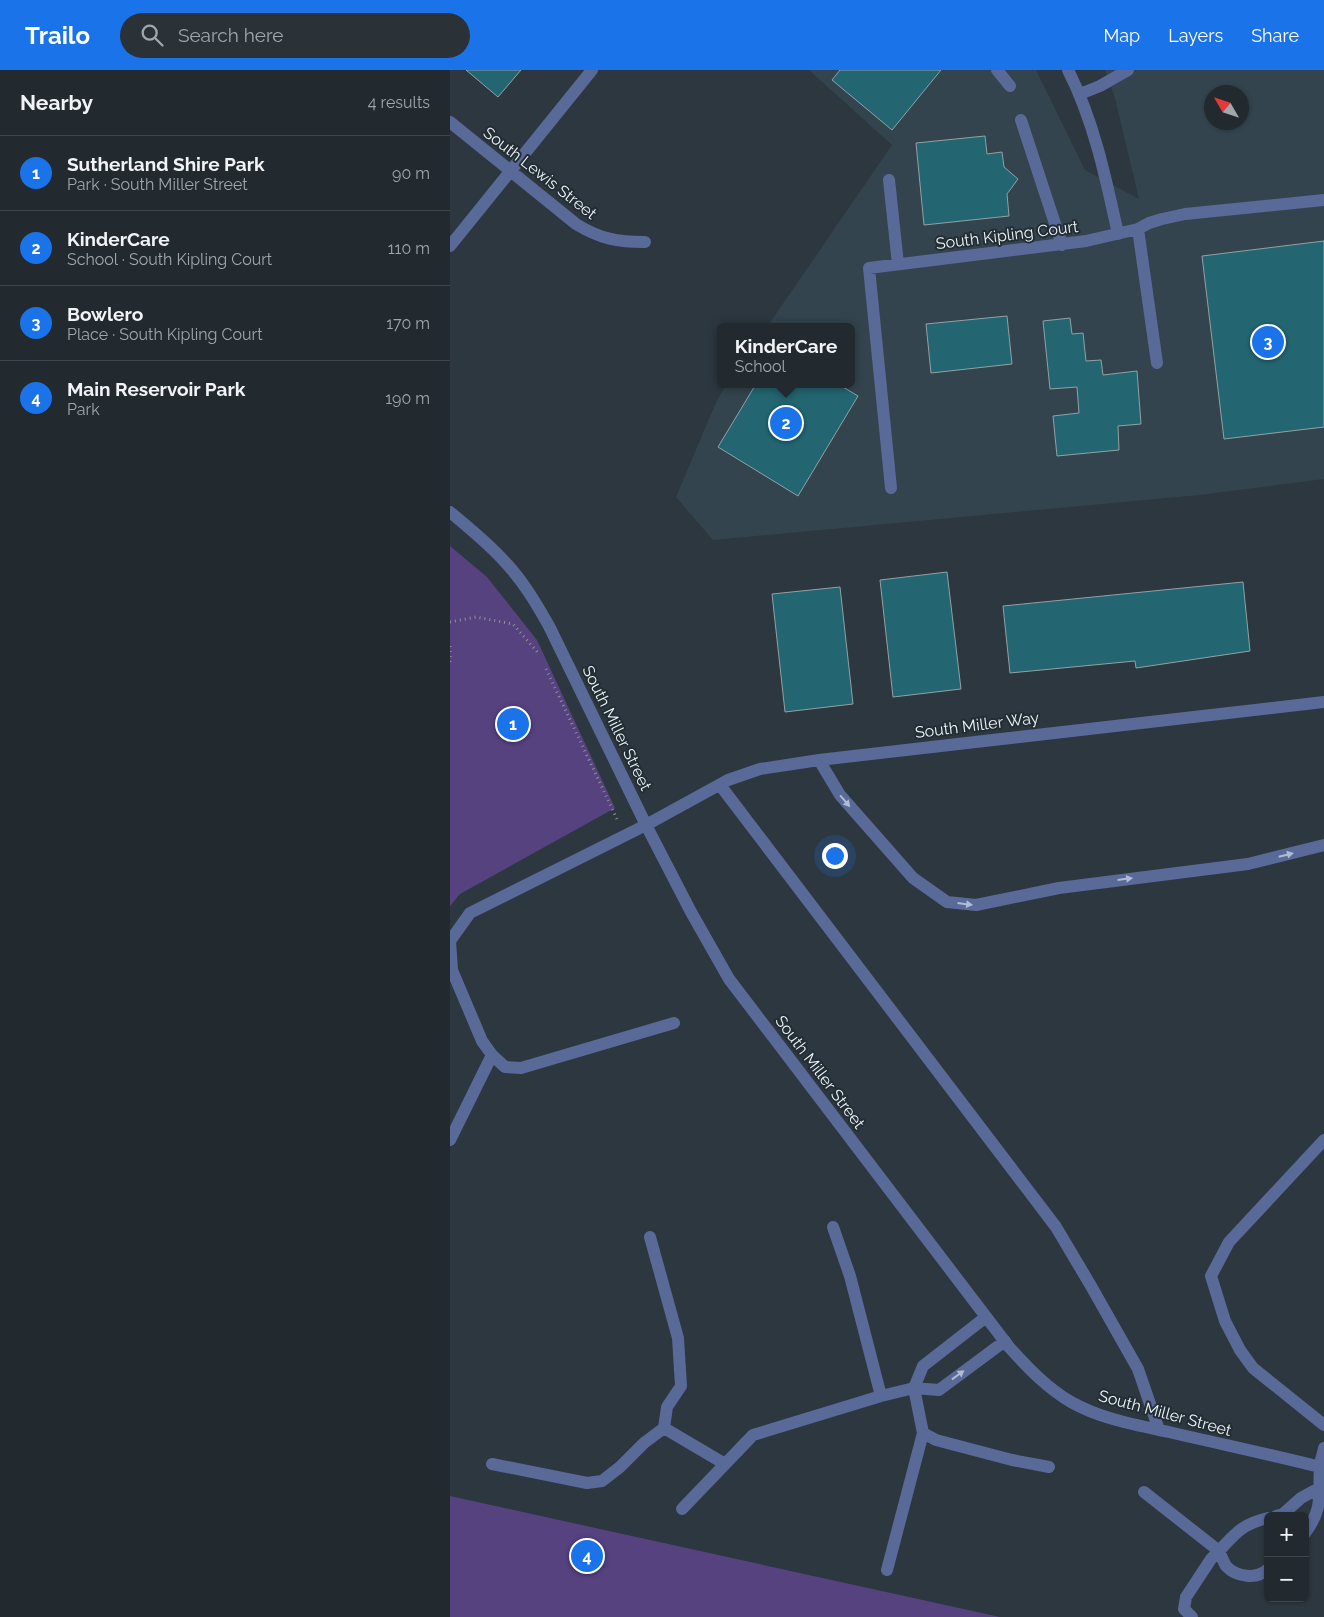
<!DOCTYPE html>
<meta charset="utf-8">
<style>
:root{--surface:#22292f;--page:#2a3137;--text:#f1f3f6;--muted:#a2a6aa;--line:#3f454b;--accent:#1a73e8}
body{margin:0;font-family:Raleway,sans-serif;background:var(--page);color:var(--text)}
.controls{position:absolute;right:15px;bottom:15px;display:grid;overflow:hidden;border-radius:8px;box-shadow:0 1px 4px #0004}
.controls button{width:45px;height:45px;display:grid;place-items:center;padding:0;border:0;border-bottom:1px solid var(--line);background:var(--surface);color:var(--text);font:25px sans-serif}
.compass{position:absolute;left:754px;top:15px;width:45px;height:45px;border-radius:50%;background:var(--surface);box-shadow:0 1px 4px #0004;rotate:309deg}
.you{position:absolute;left:384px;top:785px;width:18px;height:18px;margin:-12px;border:4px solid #fff;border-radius:50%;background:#1a73e8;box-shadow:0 0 0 8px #1a73e833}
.badge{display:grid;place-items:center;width:32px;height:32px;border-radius:50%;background:var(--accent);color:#fff;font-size:16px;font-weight:700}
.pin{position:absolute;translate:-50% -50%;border:2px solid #fff;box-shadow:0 1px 5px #0006}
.popup{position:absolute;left:267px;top:253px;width:138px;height:65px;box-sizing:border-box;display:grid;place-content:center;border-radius:8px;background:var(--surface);filter:drop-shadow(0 1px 4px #0005);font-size:16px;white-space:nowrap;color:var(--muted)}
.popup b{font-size:19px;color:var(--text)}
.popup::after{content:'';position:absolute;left:50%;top:100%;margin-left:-10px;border:10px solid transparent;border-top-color:var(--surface)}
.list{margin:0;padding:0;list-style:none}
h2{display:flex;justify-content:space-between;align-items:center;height:65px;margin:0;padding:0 20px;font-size:21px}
h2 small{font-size:16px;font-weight:400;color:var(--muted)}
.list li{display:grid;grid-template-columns:32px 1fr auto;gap:15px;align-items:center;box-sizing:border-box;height:75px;padding:0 20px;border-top:1px solid var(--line)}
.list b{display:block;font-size:19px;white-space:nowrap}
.list p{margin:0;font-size:16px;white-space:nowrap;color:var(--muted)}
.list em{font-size:16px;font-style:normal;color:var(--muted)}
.icon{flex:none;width:28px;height:28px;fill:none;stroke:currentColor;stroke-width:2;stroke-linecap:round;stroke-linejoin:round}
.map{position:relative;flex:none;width:874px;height:1547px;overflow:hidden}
header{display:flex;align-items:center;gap:30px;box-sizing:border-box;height:70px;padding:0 25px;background:var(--accent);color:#fff}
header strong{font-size:24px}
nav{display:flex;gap:28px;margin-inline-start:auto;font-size:18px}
.search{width:350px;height:45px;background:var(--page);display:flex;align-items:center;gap:12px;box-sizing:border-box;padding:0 18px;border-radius:28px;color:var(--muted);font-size:19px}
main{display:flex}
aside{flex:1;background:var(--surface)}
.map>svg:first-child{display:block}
</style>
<header>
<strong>Trailo</strong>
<div class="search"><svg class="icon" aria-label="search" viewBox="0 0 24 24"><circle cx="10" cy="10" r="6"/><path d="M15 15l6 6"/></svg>Search here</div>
<nav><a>Map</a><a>Layers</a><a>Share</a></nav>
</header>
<main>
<aside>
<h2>Nearby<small>4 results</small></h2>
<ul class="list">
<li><span class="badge">1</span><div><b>Sutherland Shire Park</b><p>Park · South Miller Street</p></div><em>90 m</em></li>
<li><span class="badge">2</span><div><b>KinderCare</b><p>School · South Kipling Court</p></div><em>110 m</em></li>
<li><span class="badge">3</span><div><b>Bowlero</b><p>Place · South Kipling Court</p></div><em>170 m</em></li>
<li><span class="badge">4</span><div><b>Main Reservoir Park</b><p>Park</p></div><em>190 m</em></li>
</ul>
</aside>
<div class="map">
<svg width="874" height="1547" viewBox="0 0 874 1547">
<rect width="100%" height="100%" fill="#2d373f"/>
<path fill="#33444e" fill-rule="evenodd" d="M359,0H586L635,100L689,129L665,28L655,0H874V409L749,425L263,470L226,427L267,330L277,314H401V257H317L442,75ZM762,22H792V52H762Z"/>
<path fill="#574280" d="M0,476L37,507L87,570L165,738L10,824L0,836Z
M0,1426L550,1547H0Z"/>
<path fill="#236671" stroke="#91a2a5" d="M16,0H71L48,27Z
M390,0H491L442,60L382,10Z
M535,66L537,84L552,82L554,97L568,109L557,124L559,146L474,155L466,73Z
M874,171V357L774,369L752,186Z
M557,246L562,294L481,303L476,254Z
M620,248L622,264L633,263L636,291L651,290L653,305L687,301L691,354L668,356L669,380L607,386L603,346L629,343L627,317L600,319L593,251Z
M306,314H388L408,326L348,426L268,377Z
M497,502L511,619L443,627L430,510Z
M793,512L800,581L686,598L685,591L560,603L553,536Z
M390,517L403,634L335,642L322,524Z"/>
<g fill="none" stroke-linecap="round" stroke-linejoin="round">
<path stroke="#8a9399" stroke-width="3" stroke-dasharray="1 4" stroke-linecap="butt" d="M0,552L26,547L63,554L89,584
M0,576V595
M96,599L167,749"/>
<path stroke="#596a99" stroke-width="12" d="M547,0L560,16
M618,0C644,51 656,109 668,164
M630,24L650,16L678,0
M571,50L612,175
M0,52L126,154C150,169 168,172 195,172
M439,110L448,194
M688,159L707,293
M0,176L142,0
M441,418L419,198L636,171L688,159L699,153L712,149L735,144L874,130
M0,442C19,458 38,473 55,492C73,511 86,533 99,556L196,755L241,842L279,909L559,1277C578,1298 597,1318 621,1332C651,1349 686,1355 719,1362C770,1374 823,1385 874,1398
M369,690L390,725L463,808L497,832L526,835L609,818L798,794L874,775
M270,715L606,1157L641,1216L688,1299L709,1360
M224,953L71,998L55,997L42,985L32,971L2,900L0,871L20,843L196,755L278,710L310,699L369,690L874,632
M0,1070L42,985
M874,1070L779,1172L761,1206L775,1251L790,1280L803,1298L874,1355
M383,1157L400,1206L431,1326
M200,1167L228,1268L231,1316L217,1337L214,1358L275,1394
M536,1247L473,1296L464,1318L473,1363L486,1370L562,1390L599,1397
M42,1394L137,1413L152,1411L170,1397L194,1373L214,1358
M694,1422L769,1481C786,1463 792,1454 818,1448
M232,1439L303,1365L431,1326L464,1318L489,1320L555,1271
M826,1446L833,1444L851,1428L871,1417
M855,1463C874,1438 868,1425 870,1397C870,1391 873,1384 874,1378
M437,1500L473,1363
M742,1547L734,1539L736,1527L761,1489L769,1481C771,1485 773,1491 776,1496C786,1507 807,1510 818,1499"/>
</g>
<defs><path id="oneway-solid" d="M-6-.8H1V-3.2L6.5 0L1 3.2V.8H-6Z" transform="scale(1.25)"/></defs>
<g fill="#b1bcd2">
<use href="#oneway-solid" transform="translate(395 731) rotate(49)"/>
<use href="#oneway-solid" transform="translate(836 785) rotate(-14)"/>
<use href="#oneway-solid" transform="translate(675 809) rotate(-7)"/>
<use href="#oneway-solid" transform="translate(515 834) rotate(7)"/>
<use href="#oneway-solid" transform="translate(508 1305) rotate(-36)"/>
</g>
<g text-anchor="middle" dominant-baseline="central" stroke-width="4" stroke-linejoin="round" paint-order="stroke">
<g font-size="16" fill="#ecf3f8" stroke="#232d34">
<text transform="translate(90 103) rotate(38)">South Lewis Street</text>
<text transform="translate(557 165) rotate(-7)">South Kipling Court</text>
<text transform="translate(527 655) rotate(-7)">South Miller Way</text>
<text transform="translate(167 658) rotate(64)">South Miller Street</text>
<text transform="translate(370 1002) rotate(53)">South Miller Street</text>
<text transform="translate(715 1343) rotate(15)">South Miller Street</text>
</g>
</g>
</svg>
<div class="controls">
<button>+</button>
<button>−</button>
</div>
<svg class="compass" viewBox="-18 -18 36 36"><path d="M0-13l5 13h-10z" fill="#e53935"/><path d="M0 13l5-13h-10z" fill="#a2a6aa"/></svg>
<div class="you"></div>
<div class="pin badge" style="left:63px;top:654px">1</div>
<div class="pin badge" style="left:336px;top:353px">2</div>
<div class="popup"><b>KinderCare</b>School</div>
<div class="pin badge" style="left:818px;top:272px">3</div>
<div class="pin badge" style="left:137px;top:1486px">4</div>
</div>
</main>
